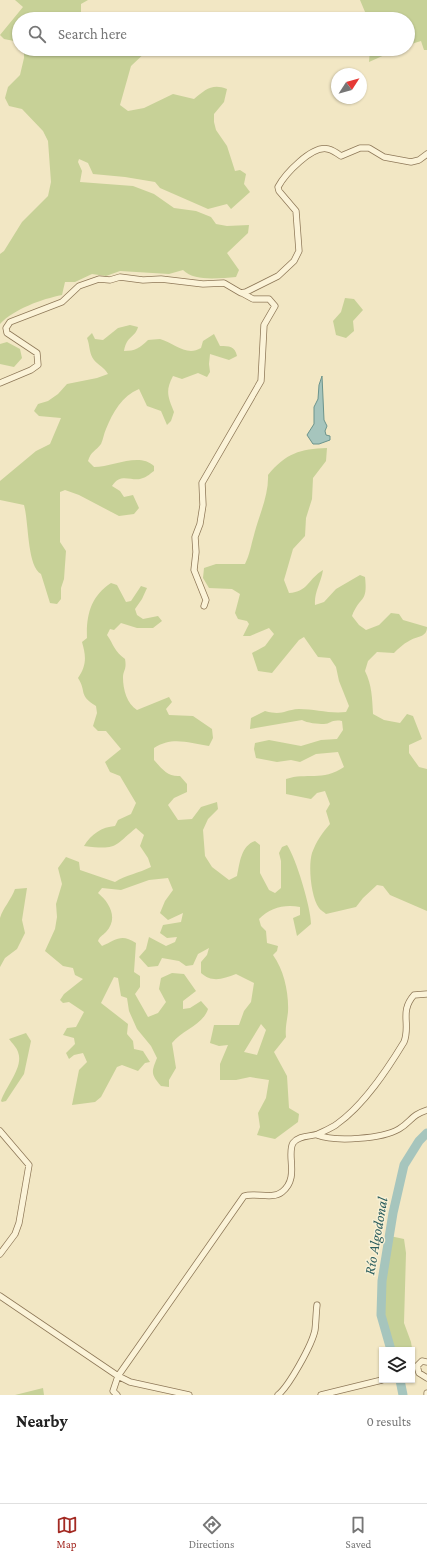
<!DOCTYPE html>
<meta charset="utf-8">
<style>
:root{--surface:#fff;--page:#f6f6f6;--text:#222;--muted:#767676;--line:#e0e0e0;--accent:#a32a23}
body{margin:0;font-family:"Crimson Pro",serif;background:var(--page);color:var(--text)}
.controls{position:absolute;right:12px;bottom:12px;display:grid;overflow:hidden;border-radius:0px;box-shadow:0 1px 3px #0004}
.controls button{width:36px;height:36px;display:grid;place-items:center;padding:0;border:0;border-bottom:1px solid var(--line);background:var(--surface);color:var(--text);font:20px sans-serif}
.compass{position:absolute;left:331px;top:68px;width:36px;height:36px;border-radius:50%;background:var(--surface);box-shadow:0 1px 3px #0004;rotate:54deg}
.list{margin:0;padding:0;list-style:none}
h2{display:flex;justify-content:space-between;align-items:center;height:52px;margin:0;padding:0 16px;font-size:17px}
h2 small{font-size:13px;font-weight:400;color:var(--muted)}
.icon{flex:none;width:22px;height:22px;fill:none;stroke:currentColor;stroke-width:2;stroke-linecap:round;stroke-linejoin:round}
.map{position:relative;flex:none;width:427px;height:1395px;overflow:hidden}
.search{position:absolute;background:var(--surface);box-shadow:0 1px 3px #0004;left:12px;right:12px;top:12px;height:44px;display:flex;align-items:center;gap:10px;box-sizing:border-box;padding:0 14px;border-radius:22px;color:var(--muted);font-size:15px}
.sheet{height:108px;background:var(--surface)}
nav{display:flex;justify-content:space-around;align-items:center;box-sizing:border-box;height:56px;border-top:1px solid var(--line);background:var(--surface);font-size:11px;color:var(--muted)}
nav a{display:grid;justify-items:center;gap:2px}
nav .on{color:var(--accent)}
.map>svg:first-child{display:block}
</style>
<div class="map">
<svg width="427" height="1395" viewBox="0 0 427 1395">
<rect width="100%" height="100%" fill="#f2e7c4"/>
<path fill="#c7d197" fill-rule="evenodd" d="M15,0H88L81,4V19H19V42L4,39L0,35L23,7Z
M360,0H427V50H424L421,41L408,45V19H368Z
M24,49L89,50L149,49L131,66L120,105L128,111L144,108L173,94L194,99C205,90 212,83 227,89L224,102L214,114V122L216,130L227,146L235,171L240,170L246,174L244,184L250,192L231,209L227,204L208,209L160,188L155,182L125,177L93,174L88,163L79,159L78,162L82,171L80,182L133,186L154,194L174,208L196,211L211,217L216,224L227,226L249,225L248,233L227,253L239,270L236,277C220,278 195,282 183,270L169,274L120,271L106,276L92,274L75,282H65L62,295C42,299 14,309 0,324V254L4,251L22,222L48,196L51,182L48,141L43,131L22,109L9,106L5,98L8,87L20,75L24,58Z
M370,49H398L369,62Z
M345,298L354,299L363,310L353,321L354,331L346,338L336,335L333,321L341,312Z
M130,325L138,327C135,338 127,335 124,351C135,351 140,348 148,340C151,340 156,339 160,339C175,343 186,357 201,348L203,341L214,334L220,346C229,346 235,346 237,356L229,360L210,354L209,364L210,372L207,377L198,373L182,379L173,376C165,391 168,397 174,412L171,421L167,425L161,411L147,406L139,389C122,396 113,412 106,429C104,433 103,440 101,444C96,451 91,451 88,461L94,467C113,467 139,452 154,466V471C151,473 147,477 143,478C133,483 121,471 112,486L120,491L124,497L133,495L139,508L134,514L119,516L79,495L65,490L60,492V542L66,551L64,579L61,588V599L57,604L50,603L41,574C27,566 29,523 24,505L0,500V481L36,451L50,444L61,418L39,416L34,411L38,404L48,401L58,394L67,384L97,378L108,374C103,366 99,366 94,360C89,354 90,345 87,338L92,333L95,339L103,340L118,328Z
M7,342L20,349L22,358L14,367L0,364V344Z
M327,448L326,461L313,478L312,499L306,518L305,536L293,549L284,580L289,593C308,592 308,579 323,570C321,583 314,592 315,605L324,602L336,589L360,575L365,577C368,604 360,595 352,616L359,625L366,630L379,625L391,613L399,614L403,620L427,627C427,638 416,636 409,641C403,644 398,649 394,653L377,652L368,661L365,671C372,685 372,698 373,714L384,720L400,723L407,714L413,716L422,739L409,745V753L419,767L427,769V911L390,895L383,886L377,885L363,898L356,907L326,914C324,912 320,910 319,908C311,897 308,866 312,853C316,842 322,833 330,824L326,811L330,804L325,791L317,793L311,799L286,794V779C307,772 322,782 344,767L338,752L316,754L300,762L291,760L277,762L256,758L254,749L255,743L269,740L301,746L321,740L337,739L343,730L342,721C331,719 331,724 324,724C318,724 307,723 302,720L250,729L251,718L265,711C283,716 283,710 299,709C315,709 330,714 346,712L349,706L339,681L336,667L330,658L318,657L304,637L299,640L272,673L258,671L252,653L265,646L274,634L269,628L250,636H243L249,624L247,621L238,619L235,613L240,594L232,589L209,588L203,578L204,568L216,564H245C250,554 251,545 254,535C259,515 269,495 268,475C286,453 300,449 327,448Z
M111,583L117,585L126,602L131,601L141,586L147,588L142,599L135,609L137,615L143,619L158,616L162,621L153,628H137L121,623L114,630L110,629L107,635C114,645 114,651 125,659C127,670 123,670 123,678C123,689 127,704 137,710L169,697L172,702L166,709L169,715L193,716L212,729L213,738L209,746C189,743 172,736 154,748V760C162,769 168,777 180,776L187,784V792L174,798L168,805L178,820L192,819L201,807L217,802L218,809L208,819L203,830L205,856L212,867L229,880L237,876C240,862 241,846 255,841L260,845V873L269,890L275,893L281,888V861L279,853L282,847L287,845C296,858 311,908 311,924L297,936L293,918L300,915V907C284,904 270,908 259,919L261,926L266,931L267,943L278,946L277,951L273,955C284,970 289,993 288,1012C287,1021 285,1028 286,1037L274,1052L287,1076L289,1108L299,1114L298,1122L275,1139L257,1135L260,1127L258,1113L266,1098L269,1080L250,1077L236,1080H220V1064L228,1045L219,1046L210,1043L214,1025H239L244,1011L251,1002L254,983L236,974C223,979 212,983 201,973V962L207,955L209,948L198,954L193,965L186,966L179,961L162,958L158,966L148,967L139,957L146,949L149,937L166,946L175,942L177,937L167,938L160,933L163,925L181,922L183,913L168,920L160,913L165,901L173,890L168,878L149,880L121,890L102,888L98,893C109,902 119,918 106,932C102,936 100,936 98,941L102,946C116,940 121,933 136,943L134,972L140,976V987L135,994L148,1017L158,1013L166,1002L159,989L161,978L172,973L184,974L196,991L183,1001V1009L190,1008L201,1001L208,1009C203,1025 182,1030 172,1043L176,1068L169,1080V1087L161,1086C151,1074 151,1073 157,1058L151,1046L137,1029L129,1011L127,998L121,996L118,978L114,977L101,1003L128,1024L127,1034L133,1041L134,1049L143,1051L150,1062L145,1063L138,1071L122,1065L117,1067L101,1097L95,1102L72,1105L79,1070L87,1062L83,1053L74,1055L69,1059L66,1053L75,1044L74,1038L63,1035L67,1028L76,1027L84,1012L69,1002L63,1003L60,1000L64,994L83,979L75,975L73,968L63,966L45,951L55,929L57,917L56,904L62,884L58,868L66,857L79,862L80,870L115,882C126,875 139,873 151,867L148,858L140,846L144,835L136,828C113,847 117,850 84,846C91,834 102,827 115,826L118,820L131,814L136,803L120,776L110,772L105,762L121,749L106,731H98L93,726L97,713L96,706C78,695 87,692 78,678C87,665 86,656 82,642L87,638C86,615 91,596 111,583ZM261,1024L266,1030L257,1055L244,1052Z
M27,888L22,920L25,933L17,949L5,958L0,967V918C3,908 11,900 15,889Z
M26,1033L31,1041L24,1074L6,1101L2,1102L1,1101C6,1086 24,1067 18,1052C17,1048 12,1043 9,1039Z
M390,1236L404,1239L406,1253L404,1323L411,1342L414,1361H412V1350H393L382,1315L383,1280Z
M43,1388L44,1395H15Z"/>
<path fill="#a6c5bd" stroke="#6c948c" d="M322,376L324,420L327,426L325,431L326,435L330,436V440L319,444H313L307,435L314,424V407L318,399L319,385Z"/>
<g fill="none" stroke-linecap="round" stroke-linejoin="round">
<path stroke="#a6c5bd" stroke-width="9" d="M391,1350L381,1315L382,1281L393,1213L404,1165L419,1141L427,1133
M400,1380L403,1395"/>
<defs>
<path id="street" d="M0,383L31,370L38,365L37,353L7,333L6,328L10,322L62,302L79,286L99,279L110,280L120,277L143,280L161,279L203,284L224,283L241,293L246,292L278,276L294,261L299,251L296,211L279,191L278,187C285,174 312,145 328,149C332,150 337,153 341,156L360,148H369L384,157L411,162L419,160L427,154
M204,606L206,600L194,570L196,552L195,537L200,524L203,505L202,483L261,381L264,325L275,306L269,299H253L242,293
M0,1131L29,1165L19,1223L15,1234L0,1254
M317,1135C335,1142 382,1139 399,1129C411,1122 411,1115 427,1110
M0,1296L118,1376L130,1382L189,1395
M427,1362L422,1361L417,1366L419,1373L427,1378
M117,1395L113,1391L118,1376L244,1196C255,1192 272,1200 282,1192C300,1178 286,1155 293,1143C299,1135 310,1137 318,1134C324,1131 332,1128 337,1124C364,1105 387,1070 404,1042C411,1024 399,1012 414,995L427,994
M278,1395C289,1386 312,1345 315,1330C316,1322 316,1313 317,1305
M321,1395L382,1380
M427,1395V1393"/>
</defs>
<use href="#street" stroke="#8e7858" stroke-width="7"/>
<use href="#street" stroke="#fbf3d8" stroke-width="5.5"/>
</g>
<g text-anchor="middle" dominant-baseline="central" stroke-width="3" stroke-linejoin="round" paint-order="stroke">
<g font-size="15" font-style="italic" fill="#2c5e5e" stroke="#f8f0d4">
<text transform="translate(376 1236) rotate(-80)">Río Algodonal</text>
</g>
</g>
</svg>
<div class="controls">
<button><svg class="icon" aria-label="layers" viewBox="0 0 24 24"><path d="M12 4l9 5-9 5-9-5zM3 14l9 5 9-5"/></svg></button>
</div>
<svg class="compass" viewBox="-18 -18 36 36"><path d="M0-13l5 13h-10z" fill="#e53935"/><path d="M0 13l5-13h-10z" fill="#767676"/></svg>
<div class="search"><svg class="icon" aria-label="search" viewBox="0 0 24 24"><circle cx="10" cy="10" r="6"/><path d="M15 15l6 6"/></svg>Search here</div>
</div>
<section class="sheet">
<h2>Nearby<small>0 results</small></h2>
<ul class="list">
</ul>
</section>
<nav>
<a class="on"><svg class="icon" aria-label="map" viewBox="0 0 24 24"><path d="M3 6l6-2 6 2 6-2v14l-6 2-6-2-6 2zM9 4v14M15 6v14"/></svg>Map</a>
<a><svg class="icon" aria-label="directions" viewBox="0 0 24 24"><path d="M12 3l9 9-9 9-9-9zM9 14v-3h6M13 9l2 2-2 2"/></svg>Directions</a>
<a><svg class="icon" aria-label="saved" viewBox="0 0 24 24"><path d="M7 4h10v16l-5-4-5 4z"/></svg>Saved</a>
</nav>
